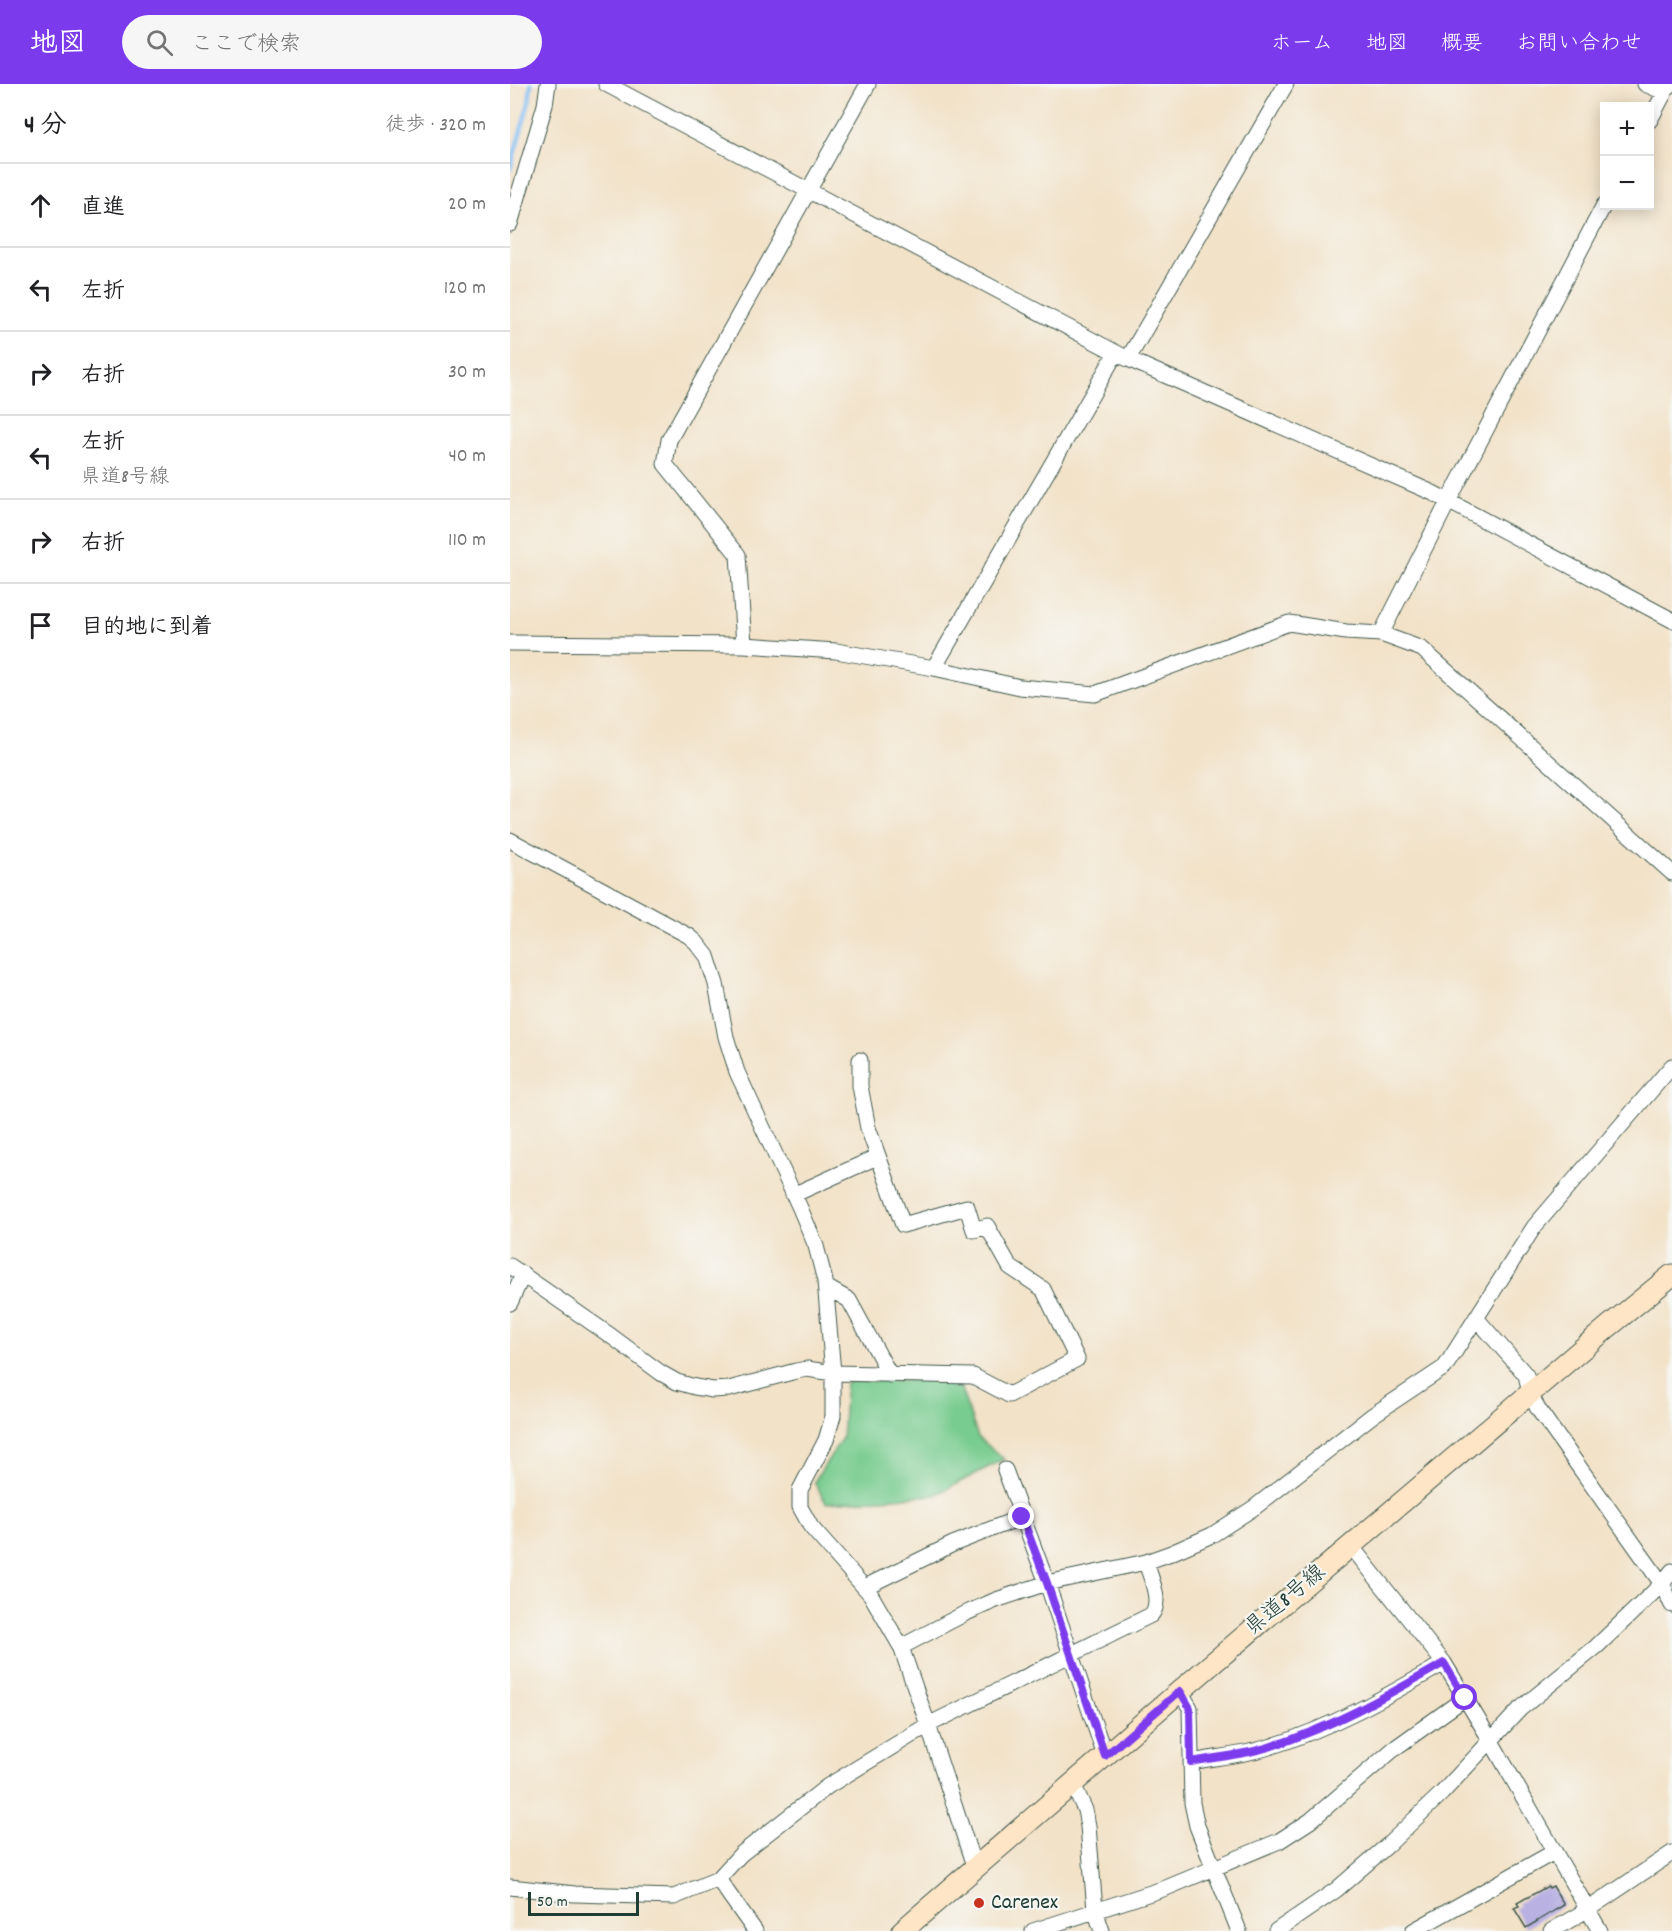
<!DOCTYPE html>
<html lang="ja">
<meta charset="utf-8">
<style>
:root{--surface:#fff;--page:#f6f6f6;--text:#202124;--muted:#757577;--line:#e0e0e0;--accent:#7c3aed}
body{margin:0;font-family:Dekko,"Klee One",sans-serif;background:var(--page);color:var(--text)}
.controls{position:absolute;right:18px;top:18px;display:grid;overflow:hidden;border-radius:0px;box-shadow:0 3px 15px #0003}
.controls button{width:54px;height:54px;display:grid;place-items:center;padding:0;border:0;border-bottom:2px solid var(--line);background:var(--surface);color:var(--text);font:30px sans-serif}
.scale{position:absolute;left:18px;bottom:15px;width:111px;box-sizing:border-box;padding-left:6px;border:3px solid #1f3d34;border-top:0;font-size:16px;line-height:21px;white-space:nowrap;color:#1f3d34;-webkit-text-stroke:4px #f6f6f2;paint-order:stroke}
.stop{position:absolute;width:18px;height:18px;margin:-14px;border:4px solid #7c3aed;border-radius:50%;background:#fff}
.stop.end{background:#7c3aed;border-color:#fff;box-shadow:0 2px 6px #0008}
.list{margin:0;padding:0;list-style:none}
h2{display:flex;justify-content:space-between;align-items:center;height:78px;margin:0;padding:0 24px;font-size:26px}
h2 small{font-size:20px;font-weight:400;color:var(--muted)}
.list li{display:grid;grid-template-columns:39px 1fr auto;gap:18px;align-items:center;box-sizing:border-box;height:84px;padding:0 24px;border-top:2px solid var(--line)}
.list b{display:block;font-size:22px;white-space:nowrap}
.list p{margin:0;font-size:20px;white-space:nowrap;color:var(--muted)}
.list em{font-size:20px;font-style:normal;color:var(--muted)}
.icon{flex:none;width:33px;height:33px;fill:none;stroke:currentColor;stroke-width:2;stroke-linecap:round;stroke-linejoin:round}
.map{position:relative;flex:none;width:1162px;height:1847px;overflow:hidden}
header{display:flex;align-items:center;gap:36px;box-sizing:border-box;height:84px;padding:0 30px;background:var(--accent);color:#fff}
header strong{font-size:28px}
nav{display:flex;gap:33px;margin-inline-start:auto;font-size:21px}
.search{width:420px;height:54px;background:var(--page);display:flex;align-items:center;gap:15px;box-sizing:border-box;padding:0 21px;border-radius:33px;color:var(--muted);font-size:22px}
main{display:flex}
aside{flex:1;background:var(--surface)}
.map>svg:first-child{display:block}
</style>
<header>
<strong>地図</strong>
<div class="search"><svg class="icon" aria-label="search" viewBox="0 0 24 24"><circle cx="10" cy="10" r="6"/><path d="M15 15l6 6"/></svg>ここで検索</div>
<nav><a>ホーム</a><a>地図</a><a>概要</a><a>お問い合わせ</a></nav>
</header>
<main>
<aside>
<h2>4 分<small>徒歩 · 320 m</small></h2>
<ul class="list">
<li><svg class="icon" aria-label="ahead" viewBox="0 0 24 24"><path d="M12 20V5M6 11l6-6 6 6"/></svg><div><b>直進</b></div><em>20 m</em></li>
<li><svg class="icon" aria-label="left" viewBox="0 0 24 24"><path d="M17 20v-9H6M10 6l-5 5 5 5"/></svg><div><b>左折</b></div><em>120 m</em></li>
<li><svg class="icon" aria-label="right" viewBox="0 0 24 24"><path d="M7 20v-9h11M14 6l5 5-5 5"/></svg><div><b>右折</b></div><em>30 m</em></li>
<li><svg class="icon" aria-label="left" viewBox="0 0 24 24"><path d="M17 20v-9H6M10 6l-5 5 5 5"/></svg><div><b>左折</b><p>県道8号線</p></div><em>40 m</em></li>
<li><svg class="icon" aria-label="right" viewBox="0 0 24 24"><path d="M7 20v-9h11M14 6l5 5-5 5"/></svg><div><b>右折</b></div><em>110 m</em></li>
<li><svg class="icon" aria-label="arrive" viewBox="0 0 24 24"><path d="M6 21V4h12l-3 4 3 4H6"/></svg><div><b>目的地に到着</b></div></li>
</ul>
</aside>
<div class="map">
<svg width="1162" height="1847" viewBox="0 0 1162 1847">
<rect width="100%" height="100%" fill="#f6f6f2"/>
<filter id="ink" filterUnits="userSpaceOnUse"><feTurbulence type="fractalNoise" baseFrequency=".0167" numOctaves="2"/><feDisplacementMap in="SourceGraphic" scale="12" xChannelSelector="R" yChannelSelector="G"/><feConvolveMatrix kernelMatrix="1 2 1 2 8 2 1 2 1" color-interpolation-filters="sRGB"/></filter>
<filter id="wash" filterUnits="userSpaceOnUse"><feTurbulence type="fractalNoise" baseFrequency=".008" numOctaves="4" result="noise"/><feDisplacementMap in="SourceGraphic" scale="24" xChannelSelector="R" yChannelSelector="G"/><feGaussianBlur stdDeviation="1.35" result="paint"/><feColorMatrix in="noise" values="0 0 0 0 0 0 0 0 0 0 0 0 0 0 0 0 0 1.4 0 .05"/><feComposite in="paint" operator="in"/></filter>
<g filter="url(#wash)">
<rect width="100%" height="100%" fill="#f2e2c8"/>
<path fill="#78cc8f" stroke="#4c8462" stroke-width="1.5" d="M447,1294L468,1353L494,1375L425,1411L316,1419L304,1398L332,1354L336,1298Z"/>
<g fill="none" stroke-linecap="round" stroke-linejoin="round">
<path stroke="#81bdf4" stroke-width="4.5" d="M0,85L19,18L21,0"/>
</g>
<g id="blocks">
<path fill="#b8b1e2" d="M1038,1802L1039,1804L1043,1802L1054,1821L1016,1844L1004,1824L1009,1822L1007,1819Z"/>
</g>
</g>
<g filter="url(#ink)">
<use href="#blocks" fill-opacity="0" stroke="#3f564a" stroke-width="1.5"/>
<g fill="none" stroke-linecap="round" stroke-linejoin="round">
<defs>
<path id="minor" d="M96,0L618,275L923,409L1162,536
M1135,0L1154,8
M1140,36L1159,0
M0,140L35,21L38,0
M618,275L776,0
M871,550L939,416L1094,121
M0,559L234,561L326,567L424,584L510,603L585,610L779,539L836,548L871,550L912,565L1162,789
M234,561L228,471L155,380L159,356L358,0
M424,584L606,269
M0,756L179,852L186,858L197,872L206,900L216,953L227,988L290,1124L306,1162L315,1197L323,1289V1332L316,1356L290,1406V1423L301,1443L361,1511L391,1563L418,1641L465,1785
M283,1111L367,1073
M0,1182L101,1252L151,1289L167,1298L185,1303L203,1306L219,1305L286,1287L297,1285L323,1289L463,1292L499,1311L567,1275L533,1205L500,1183L477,1142L464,1146L457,1123L393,1141L358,1044L350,1002V976
M316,1203L339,1216L380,1291
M0,1219L13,1190
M966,1234L1016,1291L1020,1309L1028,1325L1152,1500L1162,1521
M495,1386L537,1499L595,1672
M841,1462L934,1579L981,1657L1090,1847
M355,1503L443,1460L512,1433
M391,1563L454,1530L486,1516L537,1499L636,1478L661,1469L702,1451L745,1423L863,1331L935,1283L1024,1143L1162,982
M670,1607L680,1624L682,1719L687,1742L729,1847
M681,1678C707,1673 734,1671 759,1663C821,1644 878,1612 934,1579
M563,1700L575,1726L578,1742L585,1826L592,1847
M208,1795L245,1847
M0,1803L65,1810L164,1813L208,1795L231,1770L318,1702L418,1641L641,1531C653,1518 640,1493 636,1478
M523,1847L656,1804L769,1757L800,1737L885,1664L955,1614
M766,1847L826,1806L878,1761L932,1709L1010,1625L1086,1563L1152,1500L1162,1487
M903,1847L1044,1768
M1041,1847L1077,1826L1162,1769"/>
<path id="secondary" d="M392,1847L670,1607L1098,1243L1162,1191"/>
</defs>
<use href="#minor" stroke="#3f564a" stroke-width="17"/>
<use href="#secondary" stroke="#3f564a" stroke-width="23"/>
<use href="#minor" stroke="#fff" stroke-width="15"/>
<use href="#secondary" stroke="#fde5c5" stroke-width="21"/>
</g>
</g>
<g fill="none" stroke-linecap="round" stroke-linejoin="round" filter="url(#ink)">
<path stroke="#7c3aed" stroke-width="8" d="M512,1433L537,1499L595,1672L670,1607L680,1624L681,1678C707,1673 734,1671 759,1663C821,1644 878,1611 934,1579L955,1614"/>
</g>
<circle fill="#c8321e" stroke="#f6f6f2" stroke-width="2" cx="469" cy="1819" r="6"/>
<g text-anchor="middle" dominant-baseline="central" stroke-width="4.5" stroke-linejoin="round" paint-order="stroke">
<g font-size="22" fill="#1f3d34" stroke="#f6f6f2">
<text transform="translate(776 1517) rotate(-40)">県道8号線</text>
</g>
<g font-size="22" fill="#1f3d34" stroke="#f6f6f2" text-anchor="start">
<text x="481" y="1819">Carenex</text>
</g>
</g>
</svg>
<div class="controls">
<button>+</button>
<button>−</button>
</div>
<div class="scale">50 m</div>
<div class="stop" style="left:955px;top:1614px"></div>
<div class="stop end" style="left:512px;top:1433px"></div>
</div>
</main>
